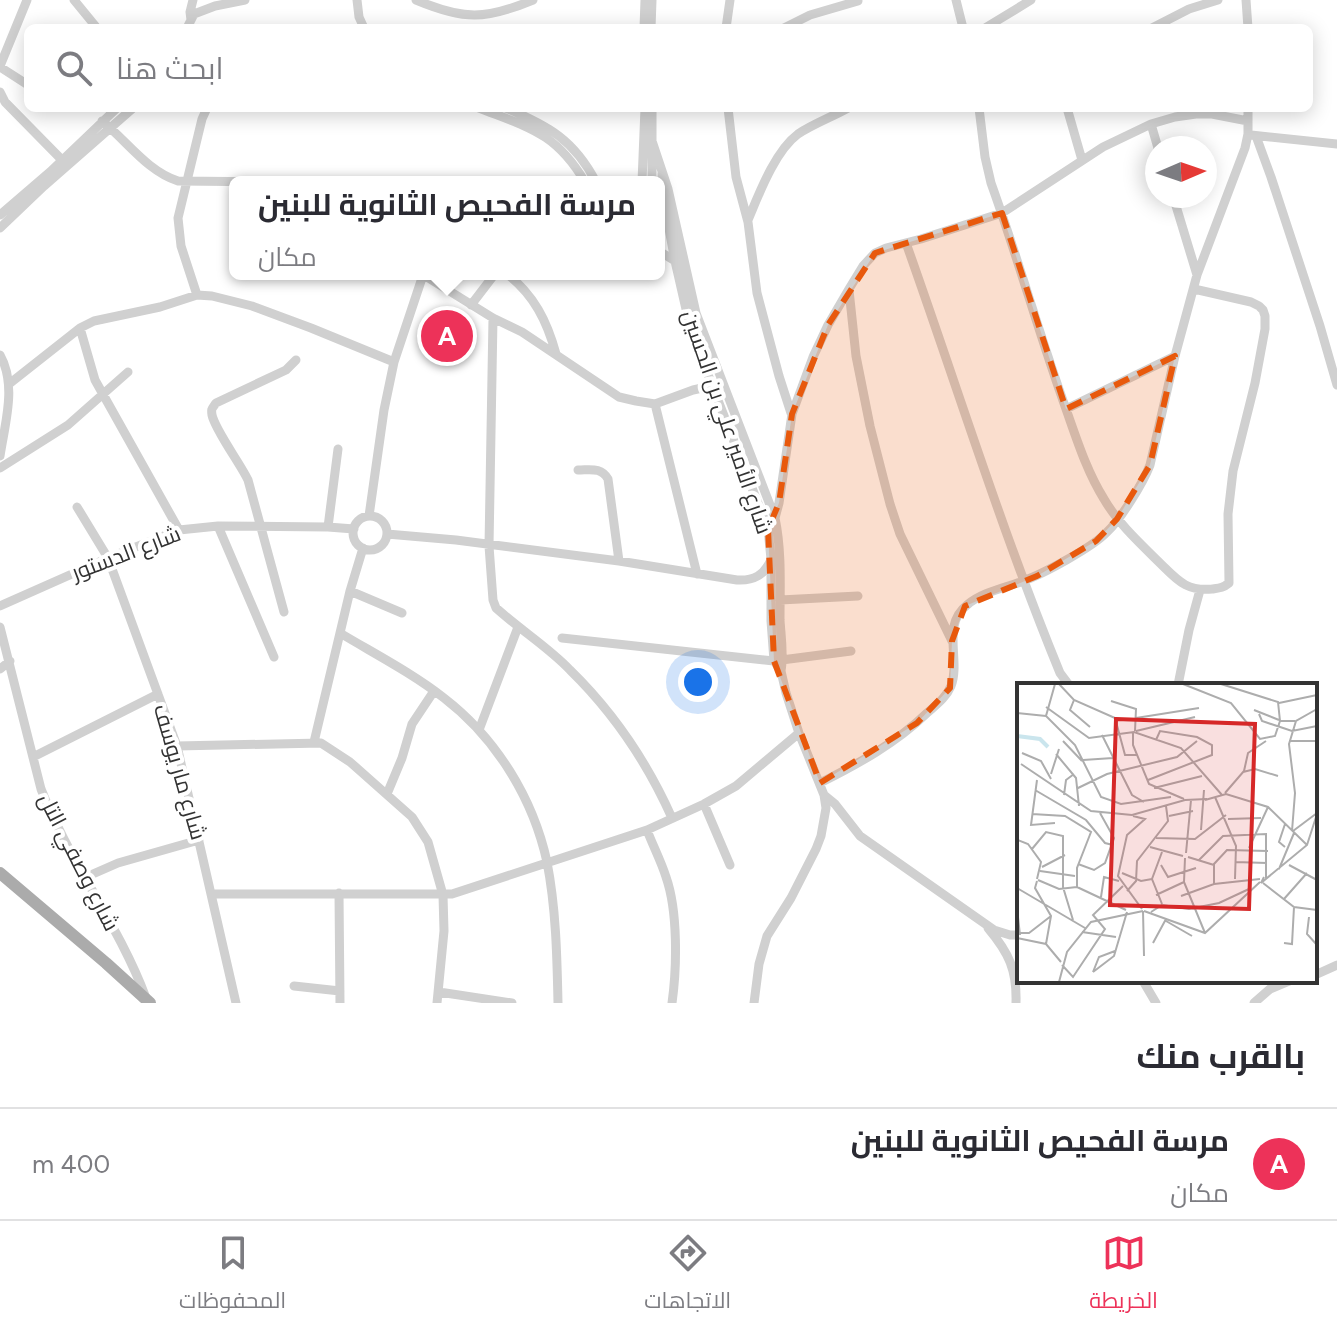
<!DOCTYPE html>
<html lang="ar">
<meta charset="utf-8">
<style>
:root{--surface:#fff;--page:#f7f7f7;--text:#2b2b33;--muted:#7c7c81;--line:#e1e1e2;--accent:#ed3259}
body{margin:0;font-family:Figtree,Cairo,sans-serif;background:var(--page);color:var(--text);direction:rtl}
.compass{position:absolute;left:1145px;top:136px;width:72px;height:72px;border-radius:50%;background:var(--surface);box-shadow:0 4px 20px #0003;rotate:88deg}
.you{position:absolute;left:698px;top:682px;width:28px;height:28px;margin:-20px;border:6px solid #fff;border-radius:50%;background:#1a73e8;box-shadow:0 0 0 12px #1a73e833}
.badge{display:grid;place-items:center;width:52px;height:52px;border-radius:50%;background:var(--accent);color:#fff;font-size:26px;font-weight:700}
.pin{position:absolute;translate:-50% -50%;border:4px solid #fff;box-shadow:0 2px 8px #0006}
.popup{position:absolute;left:229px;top:176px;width:436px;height:104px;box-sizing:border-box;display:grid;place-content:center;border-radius:12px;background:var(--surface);filter:drop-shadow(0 2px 6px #0005);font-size:26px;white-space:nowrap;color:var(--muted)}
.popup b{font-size:30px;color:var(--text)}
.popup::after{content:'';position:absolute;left:50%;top:100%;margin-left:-16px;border:16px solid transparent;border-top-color:var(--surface)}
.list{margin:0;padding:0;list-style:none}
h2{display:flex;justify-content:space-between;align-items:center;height:104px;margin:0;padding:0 32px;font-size:34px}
h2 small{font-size:26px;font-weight:400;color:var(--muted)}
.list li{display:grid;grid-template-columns:52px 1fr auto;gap:24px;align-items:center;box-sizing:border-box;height:112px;padding:0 32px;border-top:2px solid var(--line)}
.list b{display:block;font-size:30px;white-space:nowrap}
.list p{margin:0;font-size:26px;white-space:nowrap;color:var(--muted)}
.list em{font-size:26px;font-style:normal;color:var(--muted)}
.icon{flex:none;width:44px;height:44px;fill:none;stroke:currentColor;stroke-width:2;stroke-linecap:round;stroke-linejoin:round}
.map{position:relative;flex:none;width:1337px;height:1003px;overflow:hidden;direction:ltr}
.search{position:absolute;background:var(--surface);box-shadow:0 4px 20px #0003;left:24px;right:24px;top:24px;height:88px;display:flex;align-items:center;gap:20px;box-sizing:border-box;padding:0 28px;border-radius:12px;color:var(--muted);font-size:30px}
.sheet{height:216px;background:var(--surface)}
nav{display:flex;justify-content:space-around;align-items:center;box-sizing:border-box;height:112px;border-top:2px solid var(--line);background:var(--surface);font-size:22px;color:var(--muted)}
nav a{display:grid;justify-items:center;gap:4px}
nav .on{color:var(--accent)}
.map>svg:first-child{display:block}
</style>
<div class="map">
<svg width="1337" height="1003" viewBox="0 0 1337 1003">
<rect width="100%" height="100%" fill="#fff"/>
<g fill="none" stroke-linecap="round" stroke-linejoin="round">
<path stroke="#d0d0d0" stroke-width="9" d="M74,0L97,28
M357,0L359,17L364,28
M416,0C464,20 485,20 533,0
M956,0L963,28
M1246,0L1248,28
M191,20L190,12L193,0
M187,28L194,14L215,6L245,0
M644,28L645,0
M651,28L652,0
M726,28L730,0
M784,28L810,15L858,1
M985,28L1031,0
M1152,28L1189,9L1218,0
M0,66L27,0
M0,67L28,85
M0,92L5,102L62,160
M479,108C530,128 556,133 585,182
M506,108C549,126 574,140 596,182
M652,108V182
M728,108L736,177L748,222L757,293L779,376L791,413
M979,108L985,157L991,183C1018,258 1039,334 1066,409C1077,440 1087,472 1104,499C1119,525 1143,546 1165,568C1180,583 1189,591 1212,589C1219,588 1223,588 1229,583L1228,514L1233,471L1255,383L1265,329V316L1263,310L1259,306L1251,302L1194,289
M1067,108L1082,160
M102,121C127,141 147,171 178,181L272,182
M1151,124L1158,148
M1251,135L1337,144
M1256,136L1271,177L1320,326L1337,385
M652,141L668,189L696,313L775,518C782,552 780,586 780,620C781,637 784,654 781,671
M662,173V191L675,261L691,331L768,529L771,559V621L774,661L781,671L786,693L799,733L824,795L826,808L821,836L816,849L791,898L767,936L759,964L754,1003
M642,182L645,108
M1173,196L1197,275
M0,215L50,172L117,108
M748,220C759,194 775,151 798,134C813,124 832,117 848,108
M0,228L44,186L133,108
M906,243C957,386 1002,532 1060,673L1069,685
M659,251L675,261
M422,274L493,318L522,332L619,397L636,401L655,404L693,390L716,385
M507,274C534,295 547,321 556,354
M849,290L856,356L870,426L890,504L900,534L952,641
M197,295L181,246L178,218L202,119L207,108
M471,305L494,275L497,274
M493,318L489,546L493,600L496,608L503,614C525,633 550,649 570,670C614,713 647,762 672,818
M80,328L95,380L179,530
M0,355C17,385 5,423 0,456
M9,384L80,328L94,321L160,307L197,295L212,296L252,306L311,328L394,362
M655,404L697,574
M1066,409L1175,356
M0,468L68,425L128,372
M578,470C591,470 601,467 608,479L619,561
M77,507L108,558L177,746L236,1003
M369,516L384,410L394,362L423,275
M353 533a17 17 0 1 1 34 0a17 17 0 1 1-34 0Z
M218,526L274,657
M328,527L338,449
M768,529L775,518L779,503L792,414L813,357L828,325L849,289L863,266L875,253L886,248L921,239L1002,213L1103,147L1151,124L1175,117L1196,114H1212L1248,121
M387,534L456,540L619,561L737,580C754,581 764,575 771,560
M350,591L402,613
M780,600L858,596
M0,606L108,558L179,530L218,526L328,527L354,529
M284,612L248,480C240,463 215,430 212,415C211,408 212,409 216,403L286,370L296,360
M0,627L41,789C69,861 119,925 146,998
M340,633C375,654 412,673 444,698C496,738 533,798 547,862C556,908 557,956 558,1003
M562,638L774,661L851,651
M0,669L10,661
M1178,685L1189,630L1200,590
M479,730L518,627
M314,742L350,591L363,548
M177,746L321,743L350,762L412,817L428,842L443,895L444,931L437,1003
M33,757L158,694
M820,783C858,764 896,743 927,713C936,705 946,698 951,686C961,660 941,625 967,605C982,592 1005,588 1023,581C1043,574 1093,547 1107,532C1121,519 1143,483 1150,465L1175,356L1197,275L1245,148L1248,134V108
M387,794L402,758L412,724L434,691
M824,795L835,804L860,836L994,930L1010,935H1019
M704,804L730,865
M647,830C653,846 661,861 666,877C678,911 677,967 672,1003
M86,877L118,863L199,840
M339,893L340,1003
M212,894H452L647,830L704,804L736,786L799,733
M988,928C1009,953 1017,970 1016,1003
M1315,975L1337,965
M1143,981L1156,1003
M294,986L340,991
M439,992L512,1003
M1254,1003L1270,989L1289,981"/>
<path stroke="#ababab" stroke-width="12" d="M0,873L106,963L150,1003"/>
</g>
<path fill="#e8590c" fill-opacity="0.2" stroke="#e8590c" stroke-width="6" stroke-dasharray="16 10" stroke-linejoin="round" d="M1002,213L1066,409L1175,356L1150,465L1117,519L1096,541L1037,576L965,606L952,641L950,688L917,723L820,783L774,661L768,529L779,503L792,414L828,325L875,253Z"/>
<g text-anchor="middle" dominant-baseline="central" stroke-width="8" stroke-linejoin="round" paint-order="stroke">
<g font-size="22" fill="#333" stroke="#fff">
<text transform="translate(727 422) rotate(71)">شارع الأمير علي بن الحسين</text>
<text transform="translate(126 553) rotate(-21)">شارع الدستور</text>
<text transform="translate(180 772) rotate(74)">شارع مار يوسف</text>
<text transform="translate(79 862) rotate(63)">شارع وصفي التل</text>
</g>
</g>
<g transform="translate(1017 683)">
<rect width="300" height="300" fill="#fff"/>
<path fill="none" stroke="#cae5ed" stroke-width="4" d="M0,53L23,56L31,64"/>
<path fill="none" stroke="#adadad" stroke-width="2" d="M38,1L29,33L58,62L84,114L104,121L154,114M42,1L57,17L98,35L108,72H120M166,1L214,20L243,56L258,53L263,38H278M204,1L261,19L263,38M57,17L53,27L73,44M94,18L119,26L118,48M262,20L300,12M29,24L72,55L117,49L164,65L205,112M237,27L262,37M0,30L29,33M242,31L245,38L275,48L300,43M119,35L182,25M119,48L178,34M116,49V62L132,101L167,116M85,52L115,112L127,119M46,58L65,78M272,58H300M5,70L24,78L34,96M39,71L59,95L62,123M66,77L96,75M4,81L74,128L115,132L168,117L190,116M226,89L238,86L261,93M34,91L42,66M20,97L14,142L38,140M131,97L195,72V62L180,54L143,48L139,57M61,105L90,91L160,74L180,58M137,105L185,93M18,107L69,137L88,160L96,162M208,110L227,88L231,70L249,58M47,112L49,97L57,91M198,114L219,163L218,196M188,117L209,111L251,124L290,162M15,131L48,133L74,149L60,185V204L109,227M116,133L128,136L110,152L101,193L125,226M152,133L176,128M211,136L244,135M268,141L262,159L268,164M184,147L187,107M275,148L278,110L272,61L279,38L300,26M276,148L300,130M139,155L178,156L209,132M0,162L1,157L11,161L24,179L20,196M133,164L166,173M232,165L251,124M15,166L29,149L46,153V204L56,237M145,169L135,196L145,221M169,170L174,117M171,174L197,182M168,175L167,199L188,250M182,177L206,153L249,151V195M218,179L250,180M61,181L77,187L88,180L97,155L83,130M144,182L151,194L179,185M272,182L300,197M25,184L48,172M262,186L277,150M23,188L58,193M105,190L124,198L135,196M247,194L244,200L290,162L300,131M21,197L42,206L60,204M20,198L18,205L34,233L29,261M246,200L277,224L300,227M197,201V181L210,167L251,168M0,205L68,245M110,208L119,198L120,178L151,138L149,123M139,212L167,199M164,213L197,201L243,196M84,214L87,194L102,198M267,216L290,190M0,225L3,252M126,228L127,273M127,228L188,250L243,199M134,229L145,222L172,226L202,220L232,206M292,234L290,251L300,262M149,238L175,253M65,249L99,254M3,250H12L34,233M0,255L29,261L44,279M136,260L149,236M267,260L275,261L277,224M45,282L56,294L88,246L76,232L106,203M76,289L97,273L110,229M76,289L82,274L98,268M42,299L50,269L74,239L126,228"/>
<path fill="#d62828" fill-opacity="0.15" stroke="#d62828" stroke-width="4" d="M99,36L238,41L232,226L93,222Z"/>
<rect width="300" height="300" fill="none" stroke="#333" stroke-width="4"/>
</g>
</svg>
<svg class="compass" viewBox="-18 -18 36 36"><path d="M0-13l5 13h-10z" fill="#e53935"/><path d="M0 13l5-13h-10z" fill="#7c7c81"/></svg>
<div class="you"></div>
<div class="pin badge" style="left:447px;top:336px">A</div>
<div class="popup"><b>مرسة الفحيص الثانوية للبنين</b>مكان</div>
<div class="search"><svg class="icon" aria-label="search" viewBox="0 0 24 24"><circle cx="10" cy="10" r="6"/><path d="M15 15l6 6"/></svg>ابحث هنا</div>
</div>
<section class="sheet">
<h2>بالقرب منك<small></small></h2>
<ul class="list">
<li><span class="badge">A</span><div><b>مرسة الفحيص الثانوية للبنين</b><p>مكان</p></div><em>400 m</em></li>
</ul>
</section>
<nav>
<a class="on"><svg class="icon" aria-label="map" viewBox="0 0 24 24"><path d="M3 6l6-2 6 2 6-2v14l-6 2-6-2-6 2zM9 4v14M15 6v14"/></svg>الخريطة</a>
<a><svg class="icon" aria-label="directions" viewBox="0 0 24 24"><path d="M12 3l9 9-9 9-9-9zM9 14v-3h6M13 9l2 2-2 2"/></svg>الاتجاهات</a>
<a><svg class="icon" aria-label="saved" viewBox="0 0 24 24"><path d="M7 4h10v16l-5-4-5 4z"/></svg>المحفوظات</a>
</nav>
